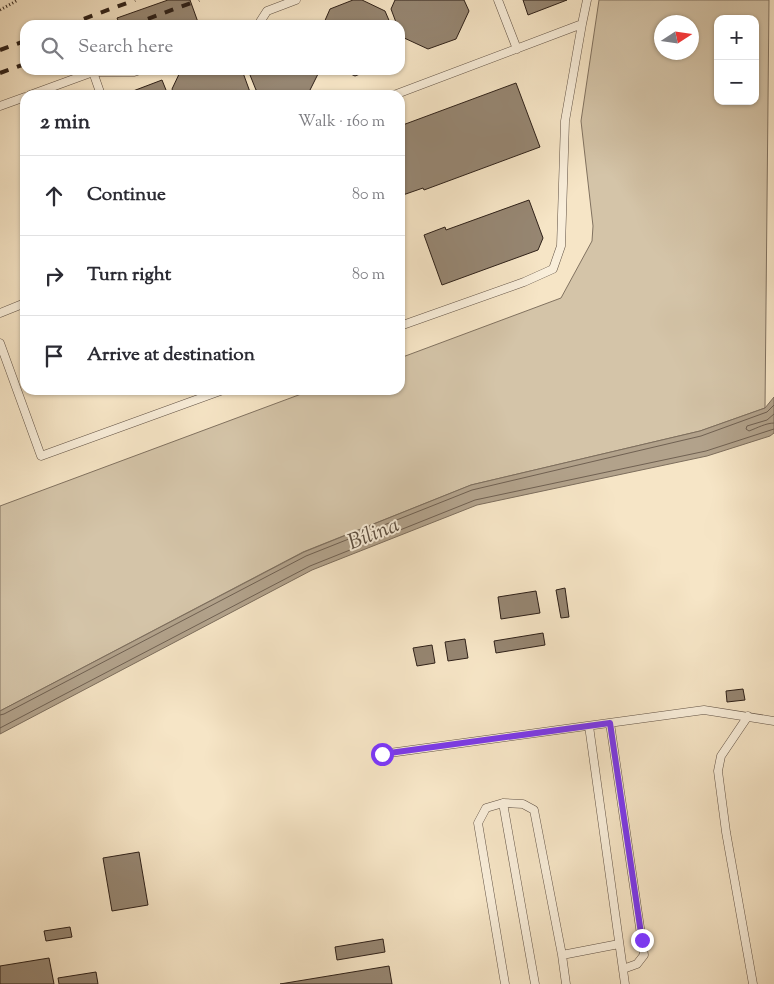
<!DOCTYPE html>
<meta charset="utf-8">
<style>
:root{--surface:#fff;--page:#f2f2f3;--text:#2b2b33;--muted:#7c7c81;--line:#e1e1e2}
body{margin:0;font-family:"Sorts Mill Goudy",serif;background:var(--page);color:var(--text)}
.controls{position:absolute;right:15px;top:15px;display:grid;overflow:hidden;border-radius:10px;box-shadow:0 1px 4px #0004}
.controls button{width:45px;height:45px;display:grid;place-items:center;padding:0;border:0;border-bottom:1px solid var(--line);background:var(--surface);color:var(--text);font:25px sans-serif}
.compass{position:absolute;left:654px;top:15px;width:45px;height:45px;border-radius:50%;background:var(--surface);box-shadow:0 1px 4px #0004;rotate:78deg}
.stop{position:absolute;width:15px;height:15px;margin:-11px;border:4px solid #7c3aed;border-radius:50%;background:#fff}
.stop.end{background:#7c3aed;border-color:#fff;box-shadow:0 1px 5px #0008}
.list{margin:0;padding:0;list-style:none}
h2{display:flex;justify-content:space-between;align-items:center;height:65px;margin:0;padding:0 20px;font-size:21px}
h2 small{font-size:16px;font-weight:400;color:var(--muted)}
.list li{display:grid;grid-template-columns:32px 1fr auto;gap:15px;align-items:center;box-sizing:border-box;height:80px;padding:0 20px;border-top:1px solid var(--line)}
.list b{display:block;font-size:19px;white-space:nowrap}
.list em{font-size:16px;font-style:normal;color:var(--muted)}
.icon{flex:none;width:28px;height:28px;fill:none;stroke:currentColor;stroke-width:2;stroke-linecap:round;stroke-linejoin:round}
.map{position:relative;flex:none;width:774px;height:984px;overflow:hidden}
.search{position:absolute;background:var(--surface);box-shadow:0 1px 4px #0004;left:20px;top:20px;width:385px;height:55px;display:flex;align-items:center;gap:12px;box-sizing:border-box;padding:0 18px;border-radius:15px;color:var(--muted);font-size:19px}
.panel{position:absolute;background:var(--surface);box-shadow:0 1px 4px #0004;left:20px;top:90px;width:385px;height:305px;border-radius:15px}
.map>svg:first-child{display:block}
</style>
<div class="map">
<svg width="774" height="984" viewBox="0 0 774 984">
<rect width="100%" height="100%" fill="#f6e5c6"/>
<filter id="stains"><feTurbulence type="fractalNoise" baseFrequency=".004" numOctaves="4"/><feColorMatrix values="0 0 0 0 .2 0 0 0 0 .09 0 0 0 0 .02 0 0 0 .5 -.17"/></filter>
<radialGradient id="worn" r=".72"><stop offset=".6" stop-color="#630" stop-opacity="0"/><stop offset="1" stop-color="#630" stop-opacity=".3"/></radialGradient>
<path fill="#d4c4a8" stroke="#817260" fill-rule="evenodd" d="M599,0H769L765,408L700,431L471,485L303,552L0,711V506L312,390H400V358L561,298L592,241L593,226L581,121ZM718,19H755V101H718ZM662,22H692V52H662Z"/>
<path fill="#b2a28b" stroke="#7d6e5d" d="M774,397V433L770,436L707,456L477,505L312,570L0,734V711L304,552L471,485L700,431L765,408Z"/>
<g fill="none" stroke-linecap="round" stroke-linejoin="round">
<path stroke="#706152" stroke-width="1" d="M774,414L767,420L747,426L746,429L749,431C757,428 766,423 774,423
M0,715L4,714L306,556L472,490L701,436L767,412L774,405
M0,728L310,566L475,500L706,451L774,429"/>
</g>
<path fill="#968672" stroke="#2e2018" d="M168,0H190L199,25H120L117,18Z
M353,0H362L385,11L391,25H323L330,9Z
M395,0H464L469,11L456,39L428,49L402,37L400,32V25H397L391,9Z
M523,0H567L528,15Z
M181,70H242L250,92L248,95H174L172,89Z
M248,70H320L309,92L302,95H265L256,90Z
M342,70H370L355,76Z
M162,80L168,95H135L133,91Z
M516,83L540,147L424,190L423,188L400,196V126Z
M529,200L543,238L538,250L442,285L424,235L445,227L446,230Z
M565,588L569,617L561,618L556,590Z
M536,591L540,613L501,619L498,597Z
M543,633L545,645L496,653L494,641Z
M465,639L468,658L448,661L445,642Z
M432,645L435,663L417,666L413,648Z
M743,689L745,700L727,702L726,691Z
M139,852L148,905L112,911L103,858Z
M70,927L72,937L46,941L44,931Z
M383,939L385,952L337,960L335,947Z
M49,958L54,984H0V966Z
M389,966L392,984H280Z
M96,972L98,984H59L58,978Z"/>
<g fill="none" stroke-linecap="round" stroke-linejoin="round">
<defs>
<path id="lane" d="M498,0L517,49
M258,25L267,11L296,0
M93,72L101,95
M30,95L93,72H134L140,70
M394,95L582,24L587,0
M0,106L25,97
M0,313L25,303
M400,326L524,282L553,269L561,246L565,121L582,24
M0,343L41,456L223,390
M748,716L721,756L718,771L726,832L753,984
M610,723L644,955L637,964L623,969
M589,726L625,984
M382,754L704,710L774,721
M503,803L486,808L478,823L505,984
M562,955L619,944
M535,984L503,803L523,804L534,810L562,955L566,984"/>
</defs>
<use href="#lane" stroke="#605144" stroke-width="9"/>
<path stroke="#2e2018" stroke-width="3" stroke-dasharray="1 2.5" stroke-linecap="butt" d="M0,10L18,0"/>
<use href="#lane" stroke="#f9eeda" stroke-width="8"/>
<path stroke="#2e2018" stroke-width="4" stroke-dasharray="9 9" stroke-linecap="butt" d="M67,25L135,0
M131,25L199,0
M0,50L25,41
M0,73L25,64"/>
</g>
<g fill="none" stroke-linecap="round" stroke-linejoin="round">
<path stroke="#7c3aed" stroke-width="6" d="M382,754L610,723L642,940"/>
</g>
<g text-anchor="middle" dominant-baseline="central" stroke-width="4" stroke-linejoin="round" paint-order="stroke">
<g font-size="22" font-style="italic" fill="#5c4e40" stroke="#f9eeda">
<text transform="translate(374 535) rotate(-22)">Bílina</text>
</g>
</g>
<rect width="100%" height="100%" filter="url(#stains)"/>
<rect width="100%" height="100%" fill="url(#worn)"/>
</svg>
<div class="controls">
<button>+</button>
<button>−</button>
</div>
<svg class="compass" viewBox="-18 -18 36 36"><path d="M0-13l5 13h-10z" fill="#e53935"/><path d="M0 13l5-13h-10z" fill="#7c7c81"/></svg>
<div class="stop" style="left:382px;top:754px"></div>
<div class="stop end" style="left:642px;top:940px"></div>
<div class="search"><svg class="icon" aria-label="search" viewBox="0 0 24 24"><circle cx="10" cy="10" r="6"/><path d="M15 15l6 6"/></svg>Search here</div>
<section class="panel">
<h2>2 min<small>Walk · 160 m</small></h2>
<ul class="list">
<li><svg class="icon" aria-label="ahead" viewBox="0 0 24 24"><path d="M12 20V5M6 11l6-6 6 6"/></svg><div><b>Continue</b></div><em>80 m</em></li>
<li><svg class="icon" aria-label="right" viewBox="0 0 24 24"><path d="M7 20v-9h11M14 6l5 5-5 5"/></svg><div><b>Turn right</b></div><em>80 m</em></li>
<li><svg class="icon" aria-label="arrive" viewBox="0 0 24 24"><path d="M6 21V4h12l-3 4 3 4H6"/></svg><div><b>Arrive at destination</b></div></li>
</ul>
</section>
</div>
